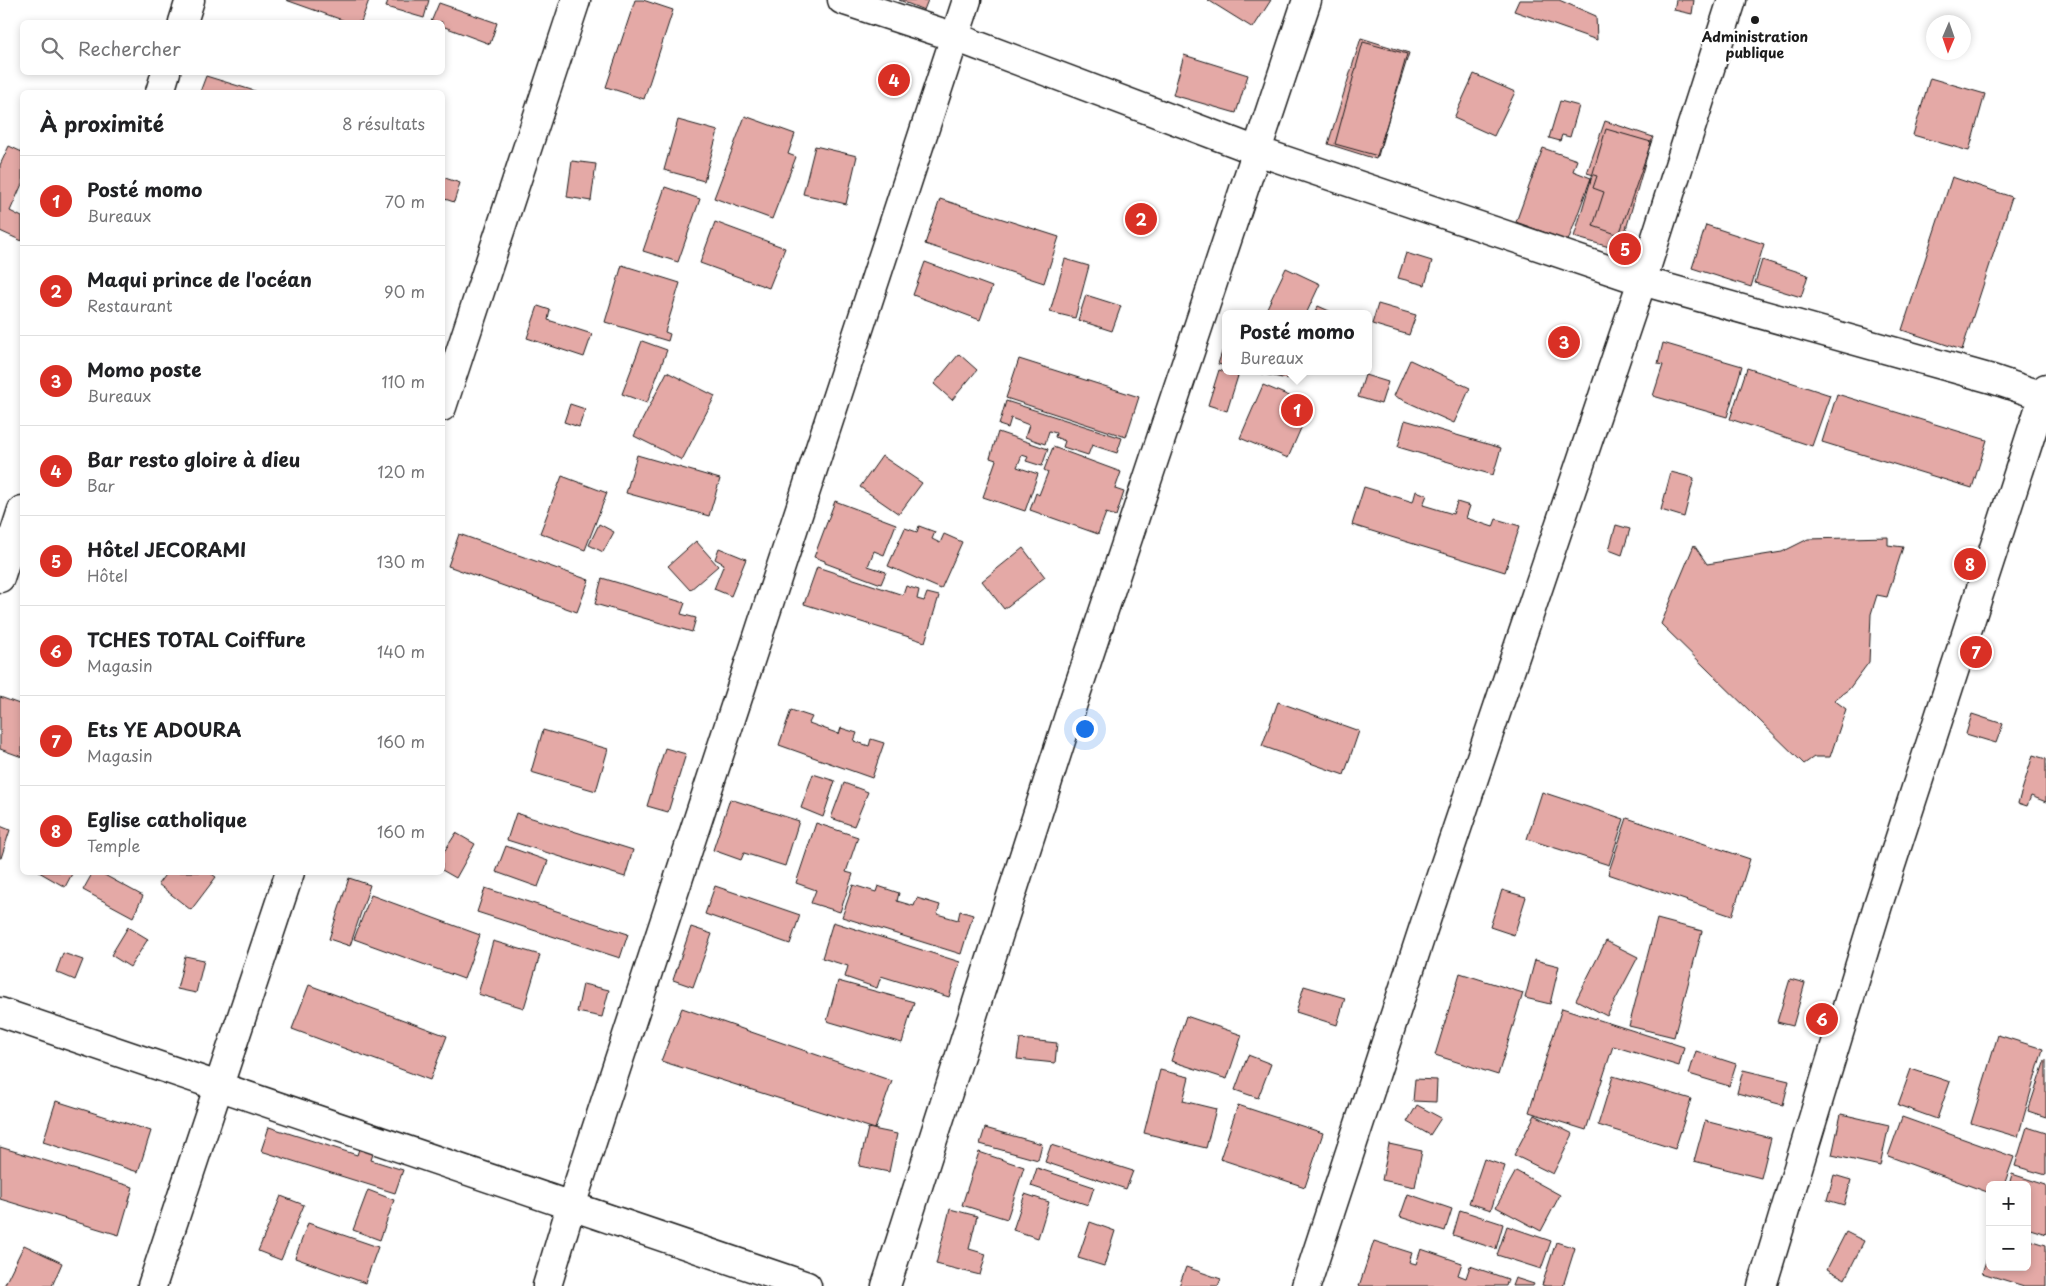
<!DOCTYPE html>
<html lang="fr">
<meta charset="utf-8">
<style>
:root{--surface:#fff;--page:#f6f6f6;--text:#202124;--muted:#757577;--line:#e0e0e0;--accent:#d93025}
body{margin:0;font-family:"Playpen Sans",sans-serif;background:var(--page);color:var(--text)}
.controls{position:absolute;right:15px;bottom:15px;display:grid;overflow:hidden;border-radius:8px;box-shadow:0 2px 8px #0003}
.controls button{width:45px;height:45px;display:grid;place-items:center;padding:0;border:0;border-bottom:1px solid var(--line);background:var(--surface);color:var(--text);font:25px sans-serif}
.compass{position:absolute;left:1926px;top:15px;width:45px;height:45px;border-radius:50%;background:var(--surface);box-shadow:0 2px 8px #0003;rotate:182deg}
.you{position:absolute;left:1084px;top:728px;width:18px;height:18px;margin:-12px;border:4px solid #fff;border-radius:50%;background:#1a73e8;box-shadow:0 0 0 8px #1a73e833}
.badge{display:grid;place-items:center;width:32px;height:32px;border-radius:50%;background:var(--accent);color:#fff;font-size:16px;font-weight:700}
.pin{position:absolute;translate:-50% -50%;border:2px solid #fff;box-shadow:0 1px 5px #0006}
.popup{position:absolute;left:1222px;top:310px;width:150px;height:65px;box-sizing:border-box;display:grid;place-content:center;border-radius:8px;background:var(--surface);filter:drop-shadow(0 1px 4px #0005);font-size:16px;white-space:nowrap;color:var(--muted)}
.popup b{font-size:19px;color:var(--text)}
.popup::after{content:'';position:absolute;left:50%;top:100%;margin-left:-10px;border:10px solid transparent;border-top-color:var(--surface)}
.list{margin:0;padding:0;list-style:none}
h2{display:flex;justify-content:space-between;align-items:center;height:65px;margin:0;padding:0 20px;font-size:21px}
h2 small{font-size:16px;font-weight:400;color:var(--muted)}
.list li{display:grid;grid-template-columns:32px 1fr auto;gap:15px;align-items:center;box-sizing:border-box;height:90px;padding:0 20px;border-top:1px solid var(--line)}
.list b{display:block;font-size:19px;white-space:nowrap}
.list p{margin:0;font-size:16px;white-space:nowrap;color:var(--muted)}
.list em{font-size:16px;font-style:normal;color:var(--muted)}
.icon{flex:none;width:28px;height:28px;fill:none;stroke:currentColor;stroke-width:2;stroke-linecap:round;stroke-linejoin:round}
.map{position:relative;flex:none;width:2046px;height:1286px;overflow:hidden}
.search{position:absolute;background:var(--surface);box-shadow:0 2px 8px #0003;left:20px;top:20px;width:425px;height:55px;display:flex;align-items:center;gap:12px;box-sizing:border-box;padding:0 18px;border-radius:8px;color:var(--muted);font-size:19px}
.panel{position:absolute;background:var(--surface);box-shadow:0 2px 8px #0003;left:20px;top:90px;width:425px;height:785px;border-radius:8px}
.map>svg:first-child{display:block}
</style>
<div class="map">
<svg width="2046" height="1286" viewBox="0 0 2046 1286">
<rect width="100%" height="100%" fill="#fff"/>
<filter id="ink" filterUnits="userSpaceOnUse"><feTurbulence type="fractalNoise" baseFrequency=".02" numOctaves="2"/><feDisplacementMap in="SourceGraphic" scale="10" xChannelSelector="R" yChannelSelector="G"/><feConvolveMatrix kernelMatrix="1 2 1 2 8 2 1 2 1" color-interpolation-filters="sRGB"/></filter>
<g filter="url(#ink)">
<path fill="#e4a9a6" stroke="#1c1c1c" d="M286,0H369L361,22H348Z
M388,0H429L424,18L386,7Z
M635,0H643L673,10L644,99L606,87Z
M899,0H928L924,10Z
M1208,0H1271L1253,28Z
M1519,0H1559L1596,16L1597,40L1514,11Z
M1676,0H1694L1692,14L1674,10Z
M439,3L497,23L490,44L442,26V22H431Z
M1361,38L1409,53L1376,159L1328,144Z
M1363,42L1407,54L1378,156L1335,144Z
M1184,55L1248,75L1236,113L1173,95Z
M1474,74L1515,92L1494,136L1454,118Z
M206,76L258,92H200Z
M1930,78L1985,94L1969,151L1913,135Z
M1560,101L1579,106L1570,137L1562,135L1560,141L1549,138Z
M745,116L795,134L788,154L796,157L772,219L714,198Z
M678,120L718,131L704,181L664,170Z
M1605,121L1653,137L1619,235L1593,226L1604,192L1593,188L1597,176L1587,173Z
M1606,129L1651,142L1620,250L1574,237Z
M9,146L22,152V184L10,211L22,217V241L0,231V165Z
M815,146L857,156L846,204L803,194Z
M1543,148L1577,160L1573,171L1591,178L1568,241L1516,222Z
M572,161L596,164L591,201L567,197Z
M442,177L460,183L454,202L442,198Z
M1952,177L2012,197L1962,350L1902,330Z
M665,187L700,199L678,262L643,251Z
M940,199L1059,237L1044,283L925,244Z
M715,222L785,248L769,288L700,263Z
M1706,225L1764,244L1751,287L1692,268Z
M1406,253L1432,261L1425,285L1398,278Z
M1065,259L1089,266L1075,318L1050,312Z
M1762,260L1808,275L1801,297L1755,283Z
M925,262L992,287L980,320L913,295Z
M622,265L680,283L665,332L670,334L668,341L605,322Z
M1286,268L1320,284L1306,314H1274L1266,310Z
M1086,295L1121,306L1112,331L1078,320Z
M1378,304L1416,315L1409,335L1372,324Z
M538,306L550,310L548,320L592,334L584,357L527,338Z
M1318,306L1336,314H1314Z
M642,341L667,350L647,403L622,394Z
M1663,343L1742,366L1727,417L1653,396L1663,365L1658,364Z
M1223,349L1226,350V366L1218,364Z
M959,354L977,370L952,400L934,384Z
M1019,359L1139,397L1126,437L1006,398Z
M1410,360L1470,388L1454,423L1394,396Z
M1747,368L1830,395L1812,446L1730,419Z
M1219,370L1238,376L1227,411L1208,405Z
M1250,371H1288L1287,379Z
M667,372L715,396L682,460L634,436Z
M1365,375L1388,382L1381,404L1358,397Z
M1263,385L1311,405L1288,458L1240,438Z
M1837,394L1987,440L1972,488L1822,442Z
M1006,401L1122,438L1117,453L1092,445L1088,455L1063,447L1065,441L1055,437L1056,433L1049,431L1045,444L1025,437L1029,425L1011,418L1008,428L999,425Z
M570,404L585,409L579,427L564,422Z
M1405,420L1501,448L1493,475L1398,447Z
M998,432L1048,449L1042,466L1026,461L1028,457L1022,455L1017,467L1038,474L1025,511L983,497L996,460L990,458Z
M1053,447L1121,472L1115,489L1124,492L1116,516L1106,513L1098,534L1030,510L1036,493L1039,495L1048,472L1044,470Z
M637,455L720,479L709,516L626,493Z
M882,456L922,483L899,514L860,487Z
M1671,472L1694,478L1684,517L1661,510Z
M562,476L607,493L585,550L540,533Z
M1364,487L1413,502L1416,491L1427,495L1423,505L1453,514L1457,502L1470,506L1466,518L1493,527L1496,519L1520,526L1505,572L1352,525Z
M835,501L896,524L884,555L874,551L868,566L886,572L881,584L825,563V561L814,557Z
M599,524L614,532L603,552L589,545Z
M1616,525L1630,529L1622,555L1609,550Z
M919,526L935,532L932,539L940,543L944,534L962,542L941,589L888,566L905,528L917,532Z
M459,534L589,580L577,612L448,566Z
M1888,537V545L1903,547L1887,597L1877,595L1871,614L1869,662L1849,689L1834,700L1846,709L1830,757H1814L1804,764L1661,624L1694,545L1707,564L1782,552L1808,539Z
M696,541L718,566L690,590L668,566Z
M719,548L746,559L731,596L714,589L724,564L715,559Z
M1023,548L1045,577L1004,609L982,581Z
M817,567L903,595L906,586L919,590L917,599L924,601L927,593L939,596L925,642L804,604Z
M602,578L685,603L681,614L696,618L692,632L595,604Z
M0,697L22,705V757L0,749Z
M1278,702L1359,731L1344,775L1262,746Z
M791,710L812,717L809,723L839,734L841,728L857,733L854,741L869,746L871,739L884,743L872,778L779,745Z
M1972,714L2003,724L1996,743L1966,734Z
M543,730L608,749L596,791L531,772Z
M665,748L686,754L668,812L647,806Z
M2033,755L2046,759V802L2031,796L2027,806L2018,803Z
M813,774L835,781L823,817L801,808Z
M844,783L868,792L854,826L831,818Z
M1542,792L1624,819L1609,865L1527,839Z
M730,799L799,821L785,866L744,853L741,860L713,850Z
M516,813L633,850L625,877L507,840Z
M1627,818L1750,859L1732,916L1608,874Z
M816,823L858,837L846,872L853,874L840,912L811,903L816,890L796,883Z
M0,826L10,830L1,858H0Z
M456,833L475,844L456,878L442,870V855Z
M506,846L548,861L538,887L496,872Z
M39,872H73L65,887Z
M93,872H99L143,896L133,917L83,890Z
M167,872H209L216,877L191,910L158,884Z
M349,878L370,885L350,946L329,939Z
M853,885L876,892L878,886L899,893L897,901L914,906L917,898L940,905L937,914L958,920L960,911L973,915L961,954L842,917Z
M715,886L800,915L790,944L705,914Z
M485,888L628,934L620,958L477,912Z
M1502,890L1526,897L1514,935L1490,927Z
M371,895L480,935L464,979L354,939Z
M1657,919L1702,931L1674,1037L1629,1026Z
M833,922L960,962L949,997L881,976L877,988L845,977L848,966L822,958Z
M128,927L148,939L130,967L111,955Z
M691,927L712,934L693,987L673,980Z
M493,941L540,955L524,1008L478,994Z
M1606,941L1638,957L1607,1016L1576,1000Z
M63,953L83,960L75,980L56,972Z
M185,956L204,960L196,993L177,989Z
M1535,960L1559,966L1550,1004L1525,998Z
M1460,973L1523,993L1498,1075L1435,1055Z
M1790,979L1805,983L1793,1026L1777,1022Z
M838,981L914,1002L902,1043L827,1021Z
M583,984L609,990L602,1017L577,1012Z
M309,985L447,1036L430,1080L292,1029Z
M1304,986L1345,998L1337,1025L1296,1012Z
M682,1008L892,1081L875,1129L661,1061Z
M1562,1008L1684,1047L1679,1066L1613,1046L1586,1130L1529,1112Z
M1186,1016L1242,1035L1227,1079L1171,1061Z
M1998,1035L2043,1049L2018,1137L1971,1123Z
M1020,1039L1057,1043L1055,1063L1017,1059Z
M1696,1051L1736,1064L1729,1086L1689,1074Z
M1248,1055L1271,1064L1258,1098L1235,1090Z
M2045,1060H2046V1117L2028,1111Z
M1911,1069L1950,1082L1937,1119L1898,1105Z
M1160,1070L1189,1077L1183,1101L1216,1109L1206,1148L1144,1133Z
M1743,1070L1789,1081L1783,1105L1737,1093Z
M1613,1076L1691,1099L1675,1149L1598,1125Z
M1415,1079L1437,1080L1436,1102L1413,1101Z
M56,1101L151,1131L138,1172L43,1142Z
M1238,1105L1323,1133L1305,1187L1220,1159Z
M1417,1105L1441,1118L1430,1135L1407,1122Z
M1841,1114L1889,1125L1880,1166L1832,1155Z
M1535,1115L1573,1134L1553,1174L1514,1155Z
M1902,1117L2014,1157L2004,1185H1990V1193L1888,1156Z
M1705,1121L1771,1138L1761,1178L1694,1161Z
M269,1127L357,1155L361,1143L375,1148L371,1160L403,1170L395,1193L261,1151Z
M2027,1127L2046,1133V1175L2015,1166Z
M868,1128L897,1134L889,1172L859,1166Z
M985,1128L1042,1144L1038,1160L980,1144Z
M1389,1144L1422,1151L1415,1187L1382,1180Z
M1051,1145L1133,1171L1126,1189L1045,1162Z
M0,1147L133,1187L119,1235L0,1199Z
M979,1152L1024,1167L1007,1219L962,1205Z
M1484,1159L1505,1166L1491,1210L1469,1203Z
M1037,1168L1094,1187L1088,1205L1031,1186Z
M1516,1171L1560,1195L1541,1231L1496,1207Z
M2012,1174L2046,1185V1234L2027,1228V1185H2009Z
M1834,1175L1851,1180L1844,1205L1827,1200Z
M368,1190L394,1200L380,1240L353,1230Z
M1025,1194L1049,1202L1038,1238L1013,1230Z
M1408,1194L1452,1209L1445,1231L1400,1217Z
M281,1196L304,1205L281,1260L258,1251Z
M950,1209L977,1216L969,1249L986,1254L980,1275L936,1264Z
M1460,1210L1503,1224L1496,1249L1453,1235Z
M1090,1222L1115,1231L1104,1266L1078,1258Z
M308,1223L378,1247L365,1283L295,1258Z
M1507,1226L1551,1241L1541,1269L1497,1255Z
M1846,1232L1864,1241L1845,1279L1827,1269Z
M2027,1239L2046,1245V1286H2024L1982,1273L1990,1249V1267H2027Z
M1374,1241L1412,1253L1409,1262L1416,1264L1421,1249L1462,1263L1458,1275L1466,1278L1470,1266L1508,1279L1506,1286H1359Z
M1556,1242L1575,1248L1563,1286H1546L1542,1285Z
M24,1245L62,1263L52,1286H4Z
M1186,1267L1221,1279L1218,1286H1179Z
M1515,1278L1534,1284L1533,1286H1512Z"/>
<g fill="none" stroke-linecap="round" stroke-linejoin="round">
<defs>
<path id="street" d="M842,0L955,37L1257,151L1642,281L1992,379L2046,397
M183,22L190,0
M160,92L166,72
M442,407L576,0
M0,578L22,510
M0,1012L807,1286
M152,1286L290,872
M547,1286L571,1206L967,0
M886,1286L1074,700L1307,0
M1306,1286L1428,914L1642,281L1732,0
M1762,1286L1878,905L2046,388"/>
</defs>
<use href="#street" stroke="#1c1c1c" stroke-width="31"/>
<use href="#street" stroke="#fff" stroke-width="28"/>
</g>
</g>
<circle fill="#1c1c1c" stroke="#fff" stroke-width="2" cx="1755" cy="20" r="5"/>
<g text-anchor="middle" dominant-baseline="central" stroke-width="4.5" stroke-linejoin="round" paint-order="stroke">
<g font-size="14" font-weight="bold" fill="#1c1c1c" stroke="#fff">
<text x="1755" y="36">Administration<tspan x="1755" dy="16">publique</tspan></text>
</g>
</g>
</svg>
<div class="controls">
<button>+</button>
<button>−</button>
</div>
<svg class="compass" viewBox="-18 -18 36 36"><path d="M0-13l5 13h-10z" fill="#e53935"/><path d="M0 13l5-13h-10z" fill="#757577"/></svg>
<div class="you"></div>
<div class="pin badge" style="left:1297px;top:410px">1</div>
<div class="popup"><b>Posté momo</b>Bureaux</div>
<div class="pin badge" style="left:1141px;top:219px">2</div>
<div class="pin badge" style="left:1564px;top:342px">3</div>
<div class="pin badge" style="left:894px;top:80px">4</div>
<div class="pin badge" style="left:1625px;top:249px">5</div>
<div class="pin badge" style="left:1822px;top:1019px">6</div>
<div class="pin badge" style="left:1976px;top:652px">7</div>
<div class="pin badge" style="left:1970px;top:564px">8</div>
<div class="search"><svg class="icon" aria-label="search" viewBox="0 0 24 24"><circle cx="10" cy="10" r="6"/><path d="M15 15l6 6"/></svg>Rechercher</div>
<section class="panel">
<h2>À proximité<small>8 résultats</small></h2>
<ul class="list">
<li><span class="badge">1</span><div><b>Posté momo</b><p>Bureaux</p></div><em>70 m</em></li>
<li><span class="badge">2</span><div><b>Maqui prince de l'océan</b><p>Restaurant</p></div><em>90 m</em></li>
<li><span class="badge">3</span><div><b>Momo poste</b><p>Bureaux</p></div><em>110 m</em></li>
<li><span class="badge">4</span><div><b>Bar resto gloire à dieu</b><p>Bar</p></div><em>120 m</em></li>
<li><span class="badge">5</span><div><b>Hôtel JECORAMI</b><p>Hôtel</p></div><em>130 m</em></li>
<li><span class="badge">6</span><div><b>TCHES TOTAL Coiffure</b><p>Magasin</p></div><em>140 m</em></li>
<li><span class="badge">7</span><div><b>Ets YE ADOURA</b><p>Magasin</p></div><em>160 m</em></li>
<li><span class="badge">8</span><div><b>Eglise catholique</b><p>Temple</p></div><em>160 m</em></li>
</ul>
</section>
</div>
